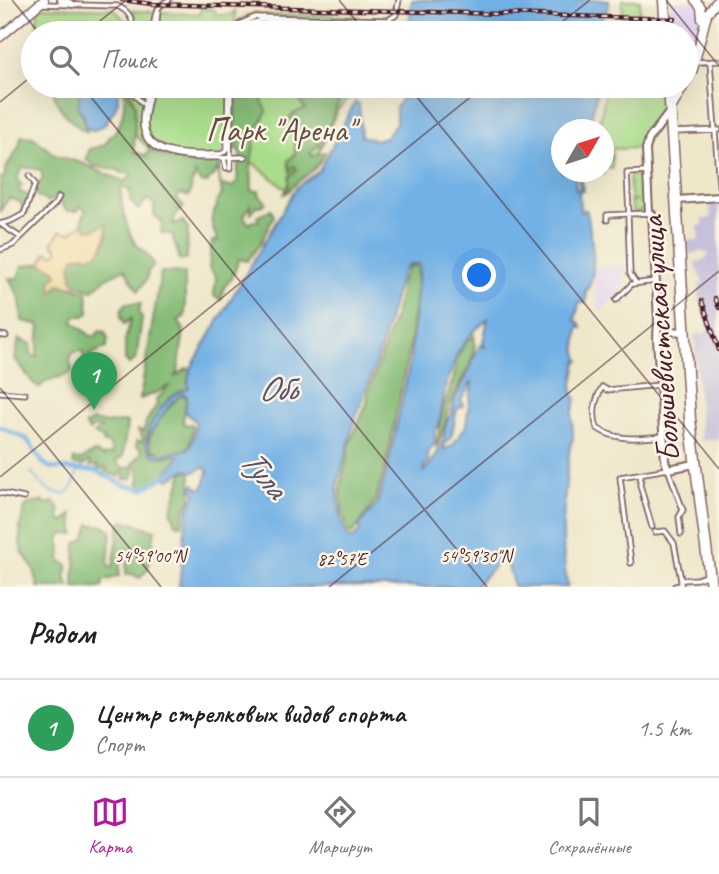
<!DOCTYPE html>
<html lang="ru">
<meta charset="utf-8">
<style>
:root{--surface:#fff;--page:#f6f6f6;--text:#222;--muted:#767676;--line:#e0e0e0;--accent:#b5179e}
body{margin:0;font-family:Caveat,sans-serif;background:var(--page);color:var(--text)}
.compass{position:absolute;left:551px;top:119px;width:63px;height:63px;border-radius:50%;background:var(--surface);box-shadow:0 7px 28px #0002;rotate:51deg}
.you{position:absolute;left:480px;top:276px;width:24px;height:24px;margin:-18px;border:5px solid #fff;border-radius:50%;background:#1a73e8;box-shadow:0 0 0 10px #1a73e833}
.badge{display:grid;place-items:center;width:46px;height:46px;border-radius:50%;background:var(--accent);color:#fff;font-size:23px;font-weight:700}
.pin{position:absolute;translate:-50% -58px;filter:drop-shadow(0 2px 4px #0008)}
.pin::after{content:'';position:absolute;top:37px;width:24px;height:21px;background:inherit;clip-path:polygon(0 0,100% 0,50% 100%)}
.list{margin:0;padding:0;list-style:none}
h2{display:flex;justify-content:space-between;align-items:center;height:91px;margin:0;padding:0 28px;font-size:30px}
h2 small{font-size:23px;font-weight:400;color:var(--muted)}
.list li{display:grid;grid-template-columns:46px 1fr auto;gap:21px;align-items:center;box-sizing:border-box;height:98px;padding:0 28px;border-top:2px solid var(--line)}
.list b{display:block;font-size:26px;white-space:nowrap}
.list p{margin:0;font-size:23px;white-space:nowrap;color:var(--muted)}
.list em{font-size:23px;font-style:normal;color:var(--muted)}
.icon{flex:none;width:38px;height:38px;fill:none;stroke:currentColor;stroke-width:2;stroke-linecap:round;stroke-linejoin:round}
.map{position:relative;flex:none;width:719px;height:587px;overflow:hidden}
.search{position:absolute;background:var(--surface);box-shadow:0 7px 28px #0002;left:21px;right:21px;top:21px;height:77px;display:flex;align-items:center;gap:18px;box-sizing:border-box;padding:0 24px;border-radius:38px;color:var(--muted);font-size:26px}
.sheet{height:189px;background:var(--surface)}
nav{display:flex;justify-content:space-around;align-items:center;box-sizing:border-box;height:98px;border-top:2px solid var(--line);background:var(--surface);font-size:19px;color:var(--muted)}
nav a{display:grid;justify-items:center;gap:4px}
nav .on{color:var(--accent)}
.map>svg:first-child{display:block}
</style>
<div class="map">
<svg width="719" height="587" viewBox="0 0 719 587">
<rect width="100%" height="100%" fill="#fcf5e5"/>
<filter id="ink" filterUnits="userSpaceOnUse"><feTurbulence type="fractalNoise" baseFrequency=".0143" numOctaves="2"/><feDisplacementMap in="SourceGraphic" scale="14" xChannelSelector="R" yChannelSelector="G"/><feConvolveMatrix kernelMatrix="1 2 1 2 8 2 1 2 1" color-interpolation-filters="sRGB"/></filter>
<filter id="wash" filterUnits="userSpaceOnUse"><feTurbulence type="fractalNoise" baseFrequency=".00686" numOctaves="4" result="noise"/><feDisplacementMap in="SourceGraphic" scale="28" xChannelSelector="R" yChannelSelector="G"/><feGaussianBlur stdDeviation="1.57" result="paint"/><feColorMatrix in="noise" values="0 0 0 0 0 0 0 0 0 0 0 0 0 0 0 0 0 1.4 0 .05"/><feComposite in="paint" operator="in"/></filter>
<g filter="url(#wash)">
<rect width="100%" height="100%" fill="#eee7ca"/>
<path fill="#e3d3f2" d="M670,0L696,2L701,15L697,38H689L686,37V33H672Z
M625,265V285L600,312L596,296L594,267Z"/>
<path fill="#c6c0da" d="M719,201V439L701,441L694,334L705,333L709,329L700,302L699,285L703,283L694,262L701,261L708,257L709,253L700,251L691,254L688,250L687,240H699L698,226L703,225V219L711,218L710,202Z"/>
<path fill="#a9dc8b" stroke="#7a7e5b" stroke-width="2" d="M622,0H640V20L651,23V33H618L619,31L624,33Z
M42,7L114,9L128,24V33H37L38,9Z
M201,8L215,10L216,15H230L235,11V23L248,15L358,16V26L391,27L404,25L409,27L408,33H130L133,11L200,14Z
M127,86H359L337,111L320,150L289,191L235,149V133L233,152L222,162L183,160L163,162L135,135L134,100Z
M607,86H665L666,112L642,147V153H640L639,148L612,149V168H604V174H593V172H604V130L598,129Z
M644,174L646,211L633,212L630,201L637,200H631L629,178L631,175Z"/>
<path fill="#86bc77" stroke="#686e51" stroke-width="2" d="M66,86H81L78,108L83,115L87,132C74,126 54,106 54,91Z
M124,86L135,104L134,152L146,156L149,150C180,165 191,159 222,161L219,175L221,185L231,187L237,183L238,167L241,161L236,138L234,86H282L264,94L262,101L267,111L256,132L251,162L252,191H259L260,196L266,202L262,206H256L251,213L250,205L244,216L249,224L253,221H259L257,217L271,209L274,216L260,244L247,261L239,259L232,278L224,287L221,300L214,296L216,277L209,268L212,241H218C213,228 207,220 217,207L216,202L222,195L218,169L207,183H202L195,174V179L192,181L190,194L187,197L183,194L178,195L176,199L184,207L175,216L173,224L183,221L188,229L187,258L180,261L172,234L161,233L162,221L154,215V204L147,199L138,210L130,200V190L122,187C118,199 128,233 135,243C142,251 150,254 154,265L148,271L147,279L138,291L125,269L106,278L93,290L78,285L72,279L71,265L75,256H91L103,249L108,233L106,224L93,230L87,229C82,223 81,217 86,211L80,206L78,211H67L57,199L47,202L37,196L36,188L42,180V170L23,167L17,178L22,186L18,187L20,192L30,196L27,213L22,211V203L9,198L0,211V178H4C5,160 20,155 21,136L33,137L55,155L85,164C91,169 115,177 125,182L132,175L131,173H121L118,170L93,166L86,158L90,149L105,145C108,136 115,134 118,127C124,115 125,98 124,86Z
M311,86H359L349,95L347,86C341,92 324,138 320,150L319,143L310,153L312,156L325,152C316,175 299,176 287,193L284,194L289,184V177L297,169L294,166L290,172L288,161L295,154V135L288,130C286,117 293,112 305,109L297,98L301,89Z
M41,263L55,270L57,275L54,291L59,284L87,291L89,313L84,316H75L73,322L91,336H96L99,331L105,332L108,339L106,348C82,355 91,363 83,383L79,382L84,354L81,351L72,353L70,361L72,371C62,381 50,374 39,388C28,380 24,369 15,359L19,339L31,344V355L37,357L40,325L22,321L20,299L9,278H18L22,266Z
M410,266H417V286L409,350L385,469L375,501L352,534L349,532L343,515L340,489L350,444L367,403L368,392L382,355L397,308L401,282Z
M161,272L185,273V316L178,321L184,330L178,372L174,378L187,368L191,372L187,382L190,388C171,392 152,422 146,439L151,453L163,457L179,454L180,458L166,476L143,489L138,482L140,481L138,468L133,463L141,454V449L136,446V441L142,442L143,439L138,430L144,431L146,422L157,404L156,400L170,385L156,393L140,399Z
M127,303H141L139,313L142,318L136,359L129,364L125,360V341L131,319L124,324L121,317L122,308Z
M474,335C479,358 457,386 449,407C445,421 443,436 436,449L443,408L454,377L457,358L464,345Z
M180,396H185L186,399L183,422L186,425L192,424L193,427L189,446L185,450L163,454L154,450L150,445C147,429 169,406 180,396Z
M93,421L103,423L127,422L123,457L118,460L117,463L124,469L134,465V473L131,479H123L125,475L122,473L119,477L105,471L107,468L105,467L99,470L97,468L98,465L90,466V461L83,466L73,464L74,459L81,460L94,452L102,456L113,454L109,444L103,443V439L94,434L101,428L94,427L89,431L85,425Z
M183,472H191V499L184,511L182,525L176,524L171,511Z
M42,501L46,504L53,502L59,507L60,520L64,522L72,514L75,535L61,534L59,542L61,546L60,561L68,565L65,578L70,587H38L35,572L22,551L20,541V526L26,505Z
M125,521L155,530L148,569L140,578L132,574L126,575L127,556L125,553L121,555L119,576L103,581L102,587H74L76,543L85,538L90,524L105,526L111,531L108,563L111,568L113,567L120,523Z"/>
<path fill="#eeda9e" stroke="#9c7c64" stroke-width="2" d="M83,223L87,229L93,230L106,224C108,233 106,234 104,242C99,260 90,254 75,256L71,265L72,279L78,285L75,287L59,284L51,293L52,280L57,275L55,270L41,263L47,252L53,255L58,252L57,248L52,244L60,231L71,233Z"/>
<path fill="#72b1e5" stroke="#5e6888" stroke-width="2" fill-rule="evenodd" d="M412,0H609L608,10L602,13L603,21L608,25L607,33H408Z
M83,86H116L118,88C120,101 116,111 106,121V124L92,131L86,126L84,114L78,108L81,87Z
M410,86H598L589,129H579V126L575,125V129L562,130V172H575L576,190L580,189L578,172H581L583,191L579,192L580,212H583V209L587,211C590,236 599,265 588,289L586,290V303H579L575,321L579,322L582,328H578C577,345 574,346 580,361L577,362L572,389L576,400L572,415L573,439L570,446C565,492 558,541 568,587H514L506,559L496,565L474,587H179L187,512L195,495L192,486L194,484L199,489L203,488L208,473L207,469L204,467L195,472L185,470L169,479L165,478L167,473L180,456L175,454L156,457L146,446C145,424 168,393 189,388L188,381L190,370L213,330L296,188L319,171L355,102L359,104L361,136L376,140L386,137L396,123V107ZM409,264H420L410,362L387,471L377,504L360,524L359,532L353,539L347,535L341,519L337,487L355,419L380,352L396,290L402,274ZM488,319L483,342L485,347L481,345C473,353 474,362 469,371C463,385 452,398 452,414C443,423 446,431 443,441C439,452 432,463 424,471V466L428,463V453L435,443V430L439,425L445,388L458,352L471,334ZM472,381L466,426L453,445L444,450L445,443L451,438L457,409L463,406L461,400ZM183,393L187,396L185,412L196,422C195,429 194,444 188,449C184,451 181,450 177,451C163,453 149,459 148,437L171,403Z"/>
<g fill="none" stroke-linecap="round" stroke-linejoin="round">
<path stroke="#72b1e5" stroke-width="2" d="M31,472C41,484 49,495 66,494L72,488L78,471"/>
<path stroke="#72b1e5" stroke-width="4.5" d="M0,427L27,439L43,463L51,468L97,471L122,484L143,489L169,474"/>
</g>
</g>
<g filter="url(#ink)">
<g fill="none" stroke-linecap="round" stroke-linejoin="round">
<defs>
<path id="street" d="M42,4L117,6C130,11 133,20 134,33
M153,33C154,18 154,7 169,0
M156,33L158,10
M233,33L241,23L255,17L388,20L396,15L399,0
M236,33L246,24L263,20L350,22
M661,33L660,22L664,21
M697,62L719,61
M710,62L719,186
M132,86V92L145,106
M149,86C146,100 140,115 143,129C149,166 217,157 245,157
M152,86C149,98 145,112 145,124C147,159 195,154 220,154L225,152L227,147L228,86
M676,132L719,130
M224,158L226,168
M230,169L231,86
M628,215L630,274L636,283
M629,215L627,173L647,172
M607,220V215L649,213
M0,224L11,221L24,214L35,184L29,176
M2,225L20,237
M0,250L13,245L55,204L59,197
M616,300L632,284L656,281
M0,335L6,336
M660,385L607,390L602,387C595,401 592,412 597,428C617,442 640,438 663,436
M0,392L25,394
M641,474L640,485L652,527
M0,493L24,498
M655,532L665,531L674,543L681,580L697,579L709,575
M631,563L620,477L668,469L683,510L679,517L681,534
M675,586L681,585V580"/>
<path id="secondary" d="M61,0L72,4
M671,110L649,139L646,149L649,213L652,214L658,319L657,339L665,461L668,469L695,464
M677,200L719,197
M659,321L668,331L685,332"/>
<path id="primary" d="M695,0L701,7L702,19
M0,37L44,0
M671,109L693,69L707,14L718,0"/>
<path id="highway" d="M664,0L666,33
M669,86L690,419L711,587"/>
</defs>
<use href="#street" stroke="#836563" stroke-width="7"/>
<use href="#secondary" stroke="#836563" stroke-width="10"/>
<use href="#primary" stroke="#836563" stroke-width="11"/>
<use href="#highway" stroke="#836563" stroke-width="13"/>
<use href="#street" stroke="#fff" stroke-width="3.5"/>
<use href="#secondary" stroke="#fff" stroke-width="6"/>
<use href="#primary" stroke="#fff" stroke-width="8"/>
<use href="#highway" stroke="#fff" stroke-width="10"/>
<defs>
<path id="rail" d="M122,0L152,4L675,19
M715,298L719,308
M702,301L719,350"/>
</defs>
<use href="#rail" stroke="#4a1f2b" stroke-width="4.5"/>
<use href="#rail" stroke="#fcf5e5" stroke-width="2" stroke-dasharray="5" stroke-linecap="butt"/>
</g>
</g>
<path fill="none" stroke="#4a1f2b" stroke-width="2" stroke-opacity="0.45" d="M12,0L39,33M339,0L366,33M666,0L719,66M85,33L126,0M548,33L590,0M82,86L487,587M408,86L719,469M0,102L33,75M0,388L161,587M0,477L484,86M329,587L719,271"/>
<g text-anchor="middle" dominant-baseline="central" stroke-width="5" stroke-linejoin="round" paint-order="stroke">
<g font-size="33" fill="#624e43" stroke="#fcf5e5">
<text x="280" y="130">Парк "Арена"</text>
</g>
<g font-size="33" fill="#4a1f2b" stroke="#fcf5e5">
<text transform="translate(660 339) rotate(-94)">Большевистская улица</text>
</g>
<g font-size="35" font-style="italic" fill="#58526c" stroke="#fcf5e5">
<text x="277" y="388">Обь</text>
<text transform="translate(264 473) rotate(50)">Тула</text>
</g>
</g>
<g font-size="18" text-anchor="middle" fill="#4a1f2b" stroke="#fcf5e5" stroke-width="5" stroke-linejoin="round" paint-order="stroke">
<text x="150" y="562">54°59'00"N</text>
<text x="476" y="562">54°59'30"N</text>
<text x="342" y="565">82°57'E</text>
</g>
</svg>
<svg class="compass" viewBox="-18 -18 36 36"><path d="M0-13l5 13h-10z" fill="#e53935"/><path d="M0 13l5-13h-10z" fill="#767676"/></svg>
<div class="you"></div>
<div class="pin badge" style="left:94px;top:410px;background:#2e9e5b">1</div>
<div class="search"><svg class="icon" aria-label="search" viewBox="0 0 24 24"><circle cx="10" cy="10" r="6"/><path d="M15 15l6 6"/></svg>Поиск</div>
</div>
<section class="sheet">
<h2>Рядом<small></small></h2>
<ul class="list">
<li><span class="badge" style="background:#2e9e5b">1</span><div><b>Центр стрелковых видов спорта</b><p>Спорт</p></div><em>1.5 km</em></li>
</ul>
</section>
<nav>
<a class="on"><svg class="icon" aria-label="map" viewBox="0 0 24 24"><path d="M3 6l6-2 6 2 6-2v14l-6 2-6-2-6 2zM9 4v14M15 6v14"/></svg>Карта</a>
<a><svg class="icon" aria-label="directions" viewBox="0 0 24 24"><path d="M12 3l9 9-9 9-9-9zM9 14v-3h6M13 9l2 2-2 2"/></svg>Маршрут</a>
<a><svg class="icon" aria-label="saved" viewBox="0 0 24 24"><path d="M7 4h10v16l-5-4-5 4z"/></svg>Сохранённые</a>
</nav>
